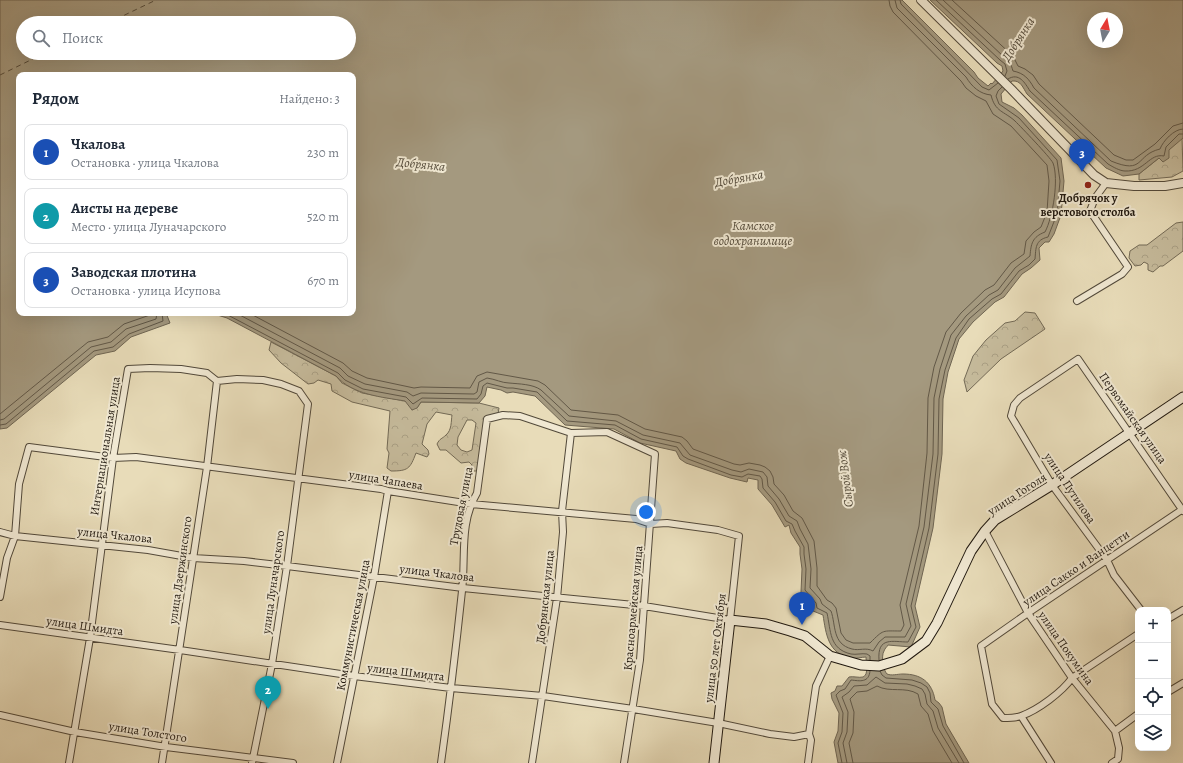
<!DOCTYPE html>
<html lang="ru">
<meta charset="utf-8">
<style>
:root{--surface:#fff;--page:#f2f2f3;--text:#1f2937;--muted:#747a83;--line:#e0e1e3;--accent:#d93025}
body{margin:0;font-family:Alegreya,serif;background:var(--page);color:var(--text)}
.controls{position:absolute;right:12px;bottom:12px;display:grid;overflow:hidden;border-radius:8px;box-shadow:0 4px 16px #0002}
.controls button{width:36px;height:36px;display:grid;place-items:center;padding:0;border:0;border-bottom:1px solid var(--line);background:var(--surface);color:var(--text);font:20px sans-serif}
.compass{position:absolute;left:1087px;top:12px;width:36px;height:36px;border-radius:50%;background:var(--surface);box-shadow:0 4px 16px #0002;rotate:10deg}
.you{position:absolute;left:646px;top:512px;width:14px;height:14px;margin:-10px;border:3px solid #fff;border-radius:50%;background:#1a73e8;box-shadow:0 0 0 6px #1a73e833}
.badge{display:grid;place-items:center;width:26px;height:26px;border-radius:50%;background:var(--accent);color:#fff;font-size:13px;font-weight:700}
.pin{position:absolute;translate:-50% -33px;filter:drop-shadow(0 1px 2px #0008)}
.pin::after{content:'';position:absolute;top:21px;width:14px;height:12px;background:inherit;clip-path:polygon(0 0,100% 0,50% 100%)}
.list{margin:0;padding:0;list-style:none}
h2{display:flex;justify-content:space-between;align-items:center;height:52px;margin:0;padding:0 16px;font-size:17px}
h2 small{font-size:13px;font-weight:400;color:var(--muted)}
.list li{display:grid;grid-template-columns:26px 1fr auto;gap:12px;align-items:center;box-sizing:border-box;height:56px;margin:0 8px 8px;padding:0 8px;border:1px solid var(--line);border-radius:8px}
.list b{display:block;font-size:15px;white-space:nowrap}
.list p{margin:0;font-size:13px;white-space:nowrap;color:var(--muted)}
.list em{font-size:13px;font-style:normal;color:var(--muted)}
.icon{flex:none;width:22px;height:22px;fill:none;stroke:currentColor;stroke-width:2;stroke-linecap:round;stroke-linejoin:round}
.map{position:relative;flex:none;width:1183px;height:763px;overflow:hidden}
.search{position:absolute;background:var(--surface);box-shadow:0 4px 16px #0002;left:16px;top:16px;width:340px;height:44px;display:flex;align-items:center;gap:10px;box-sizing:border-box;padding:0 14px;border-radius:22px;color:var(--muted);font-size:15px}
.panel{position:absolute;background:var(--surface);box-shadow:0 4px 16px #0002;left:16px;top:72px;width:340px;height:244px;border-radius:8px}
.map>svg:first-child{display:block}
</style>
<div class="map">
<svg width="1183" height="763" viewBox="0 0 1183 763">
<defs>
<pattern id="forest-crowns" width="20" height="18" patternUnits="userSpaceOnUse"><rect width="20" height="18" fill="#c6bb9c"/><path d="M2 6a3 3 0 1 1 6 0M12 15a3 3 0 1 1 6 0" fill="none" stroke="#aaa085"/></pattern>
</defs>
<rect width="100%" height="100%" fill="#e8dcb9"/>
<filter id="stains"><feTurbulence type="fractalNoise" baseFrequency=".005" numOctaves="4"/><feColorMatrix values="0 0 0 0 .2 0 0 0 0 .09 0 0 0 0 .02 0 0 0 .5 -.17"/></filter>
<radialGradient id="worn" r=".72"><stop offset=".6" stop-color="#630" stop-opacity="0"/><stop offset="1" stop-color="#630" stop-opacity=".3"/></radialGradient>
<path fill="url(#forest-crowns)" stroke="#736a56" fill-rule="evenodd" d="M1182,137L1183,171L1172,177L1139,180V174L1169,150Z
M1183,222V251L1163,266H1160L1153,272L1148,270V264L1144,262L1141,265L1135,266L1129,258L1130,251L1139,245H1147L1176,223Z
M1025,312L1035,313L1045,329L1001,359L967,392L964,380L973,356L986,340L1005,323L1015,321Z
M271,342L336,376L342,383L362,393L405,401L417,408L421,402L479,403L499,408L498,414L485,418L481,454L477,471H470L472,465L469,462L461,463L446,450H440L437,444C440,438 442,439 446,435C452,430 451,421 452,415L436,412L427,424L422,444L428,450L429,454L427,457L416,453C410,469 408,471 391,471L387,468L389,453L387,449L390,411L352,402L332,391L331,384L318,380L314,383L308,384L281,363L269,350ZM467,420H472L476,423L472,450L467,452L461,450L457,445L458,437Z
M801,592L813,605V611C809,615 804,616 798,614V596Z"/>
<path fill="#a4997f" stroke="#6f6552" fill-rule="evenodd" d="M0,0H902L974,72L978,78L988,86L991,83L992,84L1003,71L1002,66L997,63L930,0H1183V138L1169,150V158L1163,162L1159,158L1139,174L1123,176L1106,168L1027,94C1023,88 1021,80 1012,81L1001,94L1002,102L1014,108L1022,115L1061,158L1064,181L1061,215L1054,234L1049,242H1045L1039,248L1040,260L1031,268L1022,274L1004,297L995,302L973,322L959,339L948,372L943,399L942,454L933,528L915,606L920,627L911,647L888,645C887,647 885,648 884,651C881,656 883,670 887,674C892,676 897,674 903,674C921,674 932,682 935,700L939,703L942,707L946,724L969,763H838L834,742L838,731L839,713L832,699L831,693L835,691L837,686H842L849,677C853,676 859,678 863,677C869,675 866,662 866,657C862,657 856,659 851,658C828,654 826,634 823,615L813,611V605L801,592L802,569L800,554V547L791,533L789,525L785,527L772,505L758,489V480L748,478L747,482L730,478L686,463L680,459L676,451L640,443L614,429L565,425L535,396L513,392L507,393L501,390L487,387L485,396L479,403L421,402L417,408L412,410L405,401C382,397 353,395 336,376L227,318L211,313H353V75H19V313H166L170,323L131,337L115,351L96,355L7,428L0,429ZM1093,18H1117V42H1093ZM23,23H349V53H23Z"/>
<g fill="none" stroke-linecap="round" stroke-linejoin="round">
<path stroke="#625847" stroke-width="1" d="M900,0L901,4L982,87L989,90L998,83
M936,0L1000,60L1005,64L1007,71L1005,76
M943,0L1003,56C1009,60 1011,64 1013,71C1024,73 1029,79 1034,88L1111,161C1145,175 1135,155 1160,149C1163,141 1174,129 1183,129
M952,0L1013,56L1018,66L1025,69L1033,75L1039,84L1114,155L1126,160H1133L1155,144L1173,126L1183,123
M1008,79C1019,72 1025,83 1030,91L1108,164C1113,167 1120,171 1125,171C1145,172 1149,153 1164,156L1166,147L1179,134H1183
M224,313L338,373L345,380L363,389L406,397L413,404L422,398L477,399L481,394L483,386L487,383L507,388H513L537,392L567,421L615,425L641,439L677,447L683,456L688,459L731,475L742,477L748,474L760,476L762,479L763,488L775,502L786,521L792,524L795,531L804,547V554L806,569L805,590L816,603L817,608L827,613C831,631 829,649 851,654C856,655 862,653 867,654L870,656V660
M236,313L340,368L348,376L365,384L407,392L413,396L421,393L474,394L477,392L479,382L487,378C495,379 502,383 509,383C519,384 533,384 541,390L569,416L616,421L643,435L680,443L690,455L732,470L741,472L749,469L763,472L767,477L768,486L779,499L789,516L797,521L800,529L808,544L811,569L810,588L820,599L822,604L831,611C836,625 832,644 852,649C859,651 866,647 873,651L879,642L885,637H905L911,626L906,604L924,527L933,454L934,398L940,369L951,335L966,316L989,295L998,290L1015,268L1030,256C1031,244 1032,237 1045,232C1053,217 1059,179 1053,163C1050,157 1021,127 1015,121C1004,111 995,112 991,95C980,94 972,87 966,77L897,8L895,0
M249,313L343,363L352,371L367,378L414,388L421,387L470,388L477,376L487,372L538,381L545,385L571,410L618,415L645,429L682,437L687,441L693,449L734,464L740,465L749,463L760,465L765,467L770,471L773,477L774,484L784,495L793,511L802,518L814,541L817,568V586L827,600L832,603L836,608L841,633L846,640L853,643H870C884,629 882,631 901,631L904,625L900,605L919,526L927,453L928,398L934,367L946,332L961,313L985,290L994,285L1011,263L1024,254L1026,241L1034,232L1041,227L1047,212L1049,181L1047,165L1011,126L993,114L986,101L976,96L966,88L961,81L893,12L890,6L889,0
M0,414L88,342L108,337L124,324L150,315L151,313
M0,420L4,419L91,347L111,342L126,329L156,319L157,313
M0,425L6,424L94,351L113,347L129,334L163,321L162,313
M879,660C877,636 893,642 908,642L916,627L911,606L929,528L938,454L939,399L945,370L956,338L969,319L992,299L1001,294L1019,271L1029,265L1035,259C1036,248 1035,240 1048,237L1057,214L1060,181L1057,160L1019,118L999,104L996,96L998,91L1002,87
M880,671L882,675L886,678L912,680L921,683L927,687L930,693L931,702L938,709L943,726L964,763
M842,763L838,743L842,732L843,713L836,695L840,691L845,689L851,680C860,681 869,683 870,671
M847,763L843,743L847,732L848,712L842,697L849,692L854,686L867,685L876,677L885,683L907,684L915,686L922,689L925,694L927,704L933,711L938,728L959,763
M853,763L849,743L853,733L854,712L850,699L857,692L867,691L877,686C890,693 905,686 918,694L921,706L928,714L933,731L952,763"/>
<path stroke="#554c3c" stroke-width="1" stroke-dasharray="5 4" stroke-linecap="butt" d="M108,23L156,0
M0,75L45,53"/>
<defs>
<path id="minor" d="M1077,301L1122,274L1128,267L1090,211L1095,198L1106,183
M985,531L1028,613L1072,678L1115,731L1119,748L1118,759L1112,763
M0,532L15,536L148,550L193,558L244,561L287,566L463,588L644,606L730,620L739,536L718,530L667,523L651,524L636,519L471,504L388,491L381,489L136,457L113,458L29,447L19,484L15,536L7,558L0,597
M1141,610L1114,575L1107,560L1052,485L1011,416L1014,405L1020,398L1078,359L1183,511
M1168,619L1183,610
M0,625L180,650L354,676L451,688L543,696L633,709L718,723L770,734L794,737L809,734
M1138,634L1072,678C1062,692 1038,710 1021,716C1016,718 1008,718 1003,718L992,704L981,646L1028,613L1183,509
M1168,692L1183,683
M0,715L75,732L166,747L293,763
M1021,716L1051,763
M1115,731L1138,714
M69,763L90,638L113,458L128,369L150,368L181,369L207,373L217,381L237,379L263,380L281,384L299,391L308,404L287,566L272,664L252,763
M162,763L207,467L217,381
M337,763L374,577L388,491
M441,763C449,706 456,648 462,591C466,558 459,523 477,493L487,419L503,415L520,416L571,433L607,432L655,454L640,660L624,763
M532,763L557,598L563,532L562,511L571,433
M808,763L811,740L809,734L816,686L830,656"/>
<path id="tertiary" d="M921,0L1011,89L1094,175L1106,183L1134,186H1165L1183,183"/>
<path id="secondary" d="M714,763L730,620L766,624L790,631L805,636L830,656L861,665L879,666L902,659L926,641L937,623L971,551L985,531L995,520L1052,485L1183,397"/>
</defs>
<use href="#minor" stroke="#52493a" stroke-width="8"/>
<use href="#tertiary" stroke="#52493a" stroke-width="10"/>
<use href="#secondary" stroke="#20180f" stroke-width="11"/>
<use href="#minor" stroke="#f0e8d2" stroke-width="6"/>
<use href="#tertiary" stroke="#f0e8d2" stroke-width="8"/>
<use href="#secondary" stroke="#f0e8d2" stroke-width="9"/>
</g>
<circle fill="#8f2418" stroke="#f0e8d2" stroke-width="1.5" cx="1088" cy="185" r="4"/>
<g text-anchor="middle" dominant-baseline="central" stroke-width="4" stroke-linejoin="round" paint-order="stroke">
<g font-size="12" font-weight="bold" fill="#20180f" stroke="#f0e8d2">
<text x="1088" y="198">Добрячок у<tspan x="1088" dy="14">верстового столба</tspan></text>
</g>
<g font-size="12" fill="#20180f" stroke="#f0e8d2">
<text transform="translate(1133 418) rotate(55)">Первомайская улица</text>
<text transform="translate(105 446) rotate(-81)">Интернациональная улица</text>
<text transform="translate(386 480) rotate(9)">улица Чапаева</text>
<text transform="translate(1070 488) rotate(56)">улица Путилова</text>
<text transform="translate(1017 494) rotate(-33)">улица Гоголя</text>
<text transform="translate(461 506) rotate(-79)">Трудовая улица</text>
<text transform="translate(115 535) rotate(6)">улица Чкалова</text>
<text transform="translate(1076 568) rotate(-34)">улица Сакко и Ванцетти</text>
<text transform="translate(180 570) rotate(-82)">улица Дзержинского</text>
<text transform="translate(437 573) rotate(7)">улица Чкалова</text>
<text transform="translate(273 582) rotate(-82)">улица Луначарского</text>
<text transform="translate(545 597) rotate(-84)">Добрянская улица</text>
<text transform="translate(633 608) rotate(-85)">Красноармейская улица</text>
<text transform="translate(353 625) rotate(-79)">Коммунистическая улица</text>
<text transform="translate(85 626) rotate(8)">улица Шмидта</text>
<text transform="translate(715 648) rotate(-83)">улица 50 лет Октября</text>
<text transform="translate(1066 648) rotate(55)">улица Покумина</text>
<text transform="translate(406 672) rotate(7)">улица Шмидта</text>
<text transform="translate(148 732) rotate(9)">улица Толстого</text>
</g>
<g font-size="13" font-style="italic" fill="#554c3c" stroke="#f0e8d2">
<text transform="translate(1018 39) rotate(-57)">Добрянка</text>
<text transform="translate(421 164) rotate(6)">Добрянка</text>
<text transform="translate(739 178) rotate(-10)">Добрянка</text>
<text x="753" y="225">Камское<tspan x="753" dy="15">водохранилище</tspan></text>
<text transform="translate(845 479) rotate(-97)">Сырой Вож</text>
</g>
</g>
<rect width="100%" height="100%" filter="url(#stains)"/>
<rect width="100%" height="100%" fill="url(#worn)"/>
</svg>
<div class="controls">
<button>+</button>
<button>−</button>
<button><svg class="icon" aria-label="locate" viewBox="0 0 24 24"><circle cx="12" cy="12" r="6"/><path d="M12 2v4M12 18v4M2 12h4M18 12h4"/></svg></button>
<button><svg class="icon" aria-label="layers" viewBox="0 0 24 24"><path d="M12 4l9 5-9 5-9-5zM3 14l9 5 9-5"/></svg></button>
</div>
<svg class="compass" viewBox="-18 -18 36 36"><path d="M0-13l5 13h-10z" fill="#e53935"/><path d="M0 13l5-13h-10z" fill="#747a83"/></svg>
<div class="you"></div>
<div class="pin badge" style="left:802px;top:625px;background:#1a4fb4">1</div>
<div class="pin badge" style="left:268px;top:709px;background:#0f9aa8">2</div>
<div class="pin badge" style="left:1082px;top:172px;background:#1a4fb4">3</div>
<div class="search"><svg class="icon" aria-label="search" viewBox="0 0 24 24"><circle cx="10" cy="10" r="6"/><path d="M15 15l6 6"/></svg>Поиск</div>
<section class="panel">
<h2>Рядом<small>Найдено: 3</small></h2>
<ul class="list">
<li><span class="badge" style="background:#1a4fb4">1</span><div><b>Чкалова</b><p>Остановка · улица Чкалова</p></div><em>230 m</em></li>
<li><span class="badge" style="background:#0f9aa8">2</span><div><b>Аисты на дереве</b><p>Место · улица Луначарского</p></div><em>520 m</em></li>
<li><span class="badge" style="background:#1a4fb4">3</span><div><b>Заводская плотина</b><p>Остановка · улица Исупова</p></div><em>670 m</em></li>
</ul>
</section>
</div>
